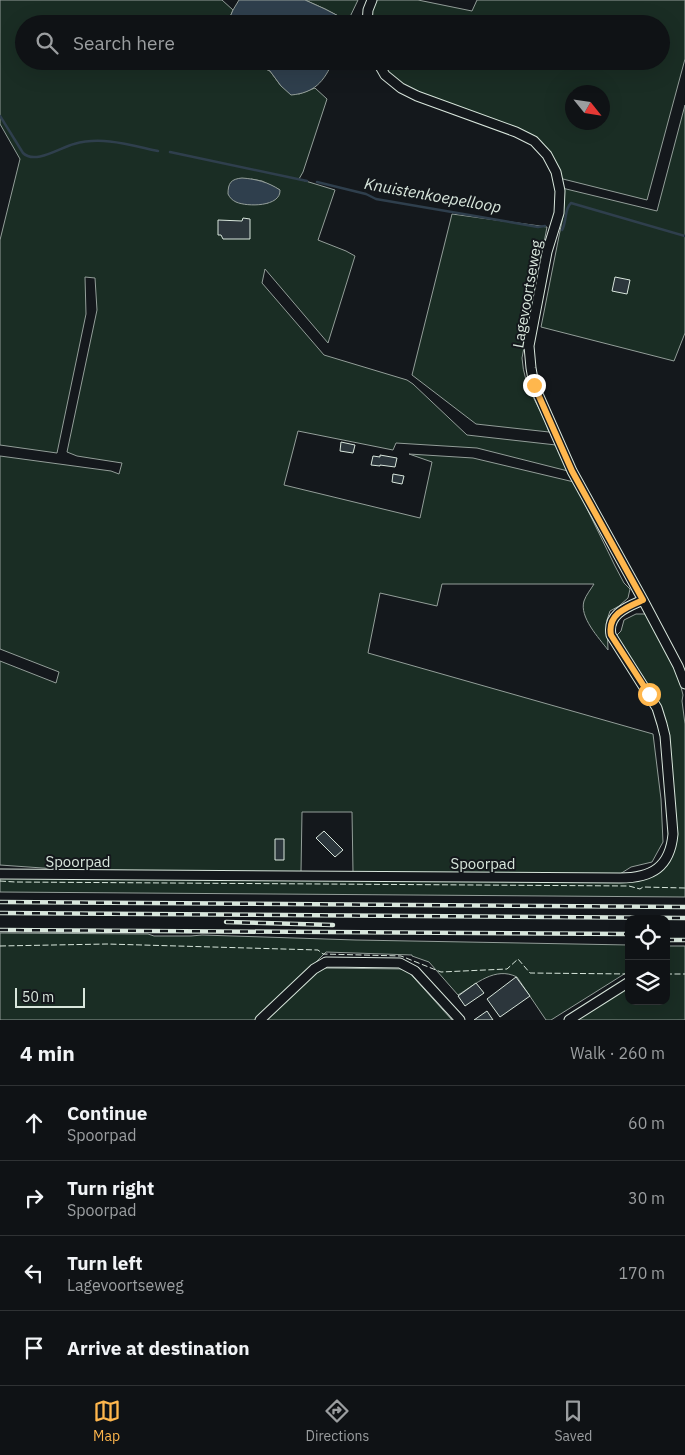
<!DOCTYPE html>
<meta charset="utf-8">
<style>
:root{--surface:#0f1215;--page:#181b1e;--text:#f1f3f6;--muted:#9b9ea0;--line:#2f3234;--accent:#ffb74d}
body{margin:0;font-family:"IBM Plex Sans",sans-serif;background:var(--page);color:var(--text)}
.controls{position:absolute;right:15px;bottom:15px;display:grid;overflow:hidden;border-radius:10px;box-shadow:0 5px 20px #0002}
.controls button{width:45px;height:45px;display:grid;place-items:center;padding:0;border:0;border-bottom:1px solid var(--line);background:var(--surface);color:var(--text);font:25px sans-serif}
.compass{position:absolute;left:565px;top:85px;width:45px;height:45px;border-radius:50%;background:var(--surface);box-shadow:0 5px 20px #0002;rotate:120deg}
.scale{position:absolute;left:15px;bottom:12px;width:70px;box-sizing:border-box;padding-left:5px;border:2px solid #d8e6dc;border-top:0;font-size:14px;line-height:18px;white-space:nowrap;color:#d8e6dc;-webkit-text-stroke:4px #14181c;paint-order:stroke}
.stop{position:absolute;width:15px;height:15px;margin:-11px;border:4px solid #ffb74d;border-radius:50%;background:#fff}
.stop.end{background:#ffb74d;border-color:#fff;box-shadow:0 1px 5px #0008}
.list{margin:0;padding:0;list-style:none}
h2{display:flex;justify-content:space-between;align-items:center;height:65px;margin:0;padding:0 20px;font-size:21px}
h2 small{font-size:16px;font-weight:400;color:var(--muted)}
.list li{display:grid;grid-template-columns:32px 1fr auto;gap:15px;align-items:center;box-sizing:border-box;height:75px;padding:0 20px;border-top:1px solid var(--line)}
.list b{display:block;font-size:19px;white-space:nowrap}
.list p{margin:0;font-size:16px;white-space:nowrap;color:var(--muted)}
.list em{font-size:16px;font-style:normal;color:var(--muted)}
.icon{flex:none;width:28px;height:28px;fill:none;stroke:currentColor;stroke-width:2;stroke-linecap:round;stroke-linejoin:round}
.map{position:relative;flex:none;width:685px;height:1020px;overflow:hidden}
.search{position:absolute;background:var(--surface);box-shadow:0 5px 20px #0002;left:15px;right:15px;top:15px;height:55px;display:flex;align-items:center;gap:12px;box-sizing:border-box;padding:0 18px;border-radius:28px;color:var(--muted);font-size:19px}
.sheet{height:365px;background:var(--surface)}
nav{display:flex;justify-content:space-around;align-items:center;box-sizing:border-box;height:70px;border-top:1px solid var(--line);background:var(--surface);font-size:14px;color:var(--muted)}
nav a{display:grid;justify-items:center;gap:2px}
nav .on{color:var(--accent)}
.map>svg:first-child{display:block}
</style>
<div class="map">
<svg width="685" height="1020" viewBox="0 0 685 1020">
<rect width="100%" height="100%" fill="#14181c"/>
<path fill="#1a2d24" stroke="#939e99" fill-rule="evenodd" d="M0,0H222L233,10L227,24H24V61H249L270,71L281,86L299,94L315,88L327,99L303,172L299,179L335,190L318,240L346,251L355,256L328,343L265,269L262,283L324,355L407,380L413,384L467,435L556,445L568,471L477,448L396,443L393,450L298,431L284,485L420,518L432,462L409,454L473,458L574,482L615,566L624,583L630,589L628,598L619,606L610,611L607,620L608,650C599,638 579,617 584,601C586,595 591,589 594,584H442L437,606L380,593L368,653L653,734L661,799L663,842L652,862L631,867L620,874L353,872L352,812H302L301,872L71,870L0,865V661L56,683L59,672L0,649V456L111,471L119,474L122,463L77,456L67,452L97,310L95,278L85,277L86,314L57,453L0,445V240L20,159L0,124ZM251,179L262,181L280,190L268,203L245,204Z
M305,0H358L348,21L325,9Z
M371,0H418L472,11L477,0H685V59L647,200L559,178L544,147L412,92L389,75L381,61H661V24H369ZM572,92H602V122H572Z
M685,105V333L674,361L541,327L563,216L564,201L562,188L657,211Z
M452,214L547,227L522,358C524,390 540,404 549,432L476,424L412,375Z
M636,614H646L677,671L683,695L682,701L685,724V897L0,892V877L632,881C656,873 665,873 675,848L661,707L653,692L616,636L621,631L624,620Z
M0,933L148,934L154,936H191L202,935L356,940L629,945V971L551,1020H546L517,977C495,966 476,984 458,995L429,962L412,956V955L326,952L258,1020H0Z
M666,946H685V1020H571L629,983V1001H666Z
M320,968L406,969L452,1020H266Z"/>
<path fill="#2f3f4d" stroke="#939e99" d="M239,0H305L325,9L348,21L347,24H227L233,10Z
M249,61H333C324,82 314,93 291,95L281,86L270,71Z
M242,178C256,179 268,182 280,190C281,207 247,207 236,202C232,200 230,198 228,194C228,183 231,179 242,178Z"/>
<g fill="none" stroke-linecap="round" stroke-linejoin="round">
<path stroke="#2f3f4d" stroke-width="2.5" d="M0,116L23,153C35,165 61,147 74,144C102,136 130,145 158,151
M170,152L307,181
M317,182L366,194L376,199L521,224L538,227L545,226
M562,230C567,222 564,209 571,203L685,236"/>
</g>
<path fill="#2c363c" stroke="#d8e6dc" d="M243,218L250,219V239H223L221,235H218V220L242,221Z
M615,277L630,280L627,294L612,291Z
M341,442L355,445L353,453L340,451Z
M380,455L397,458L395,467L380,465V466L371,465L373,456L380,457Z
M393,474L404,476L402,484L392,482Z
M324,831L343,850L335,857L316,838Z
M275,839H284V860H275Z
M516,977L530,996L500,1017L487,999Z
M476,983L484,993L465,1006L458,996Z
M487,1011L493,1020H474Z"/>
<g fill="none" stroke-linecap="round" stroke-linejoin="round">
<defs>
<path id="street" d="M367,24L368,10L372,0
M377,61L385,75L401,88L417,96L516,132L534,141L547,155L556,172L560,191L559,213L547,252L529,346L531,368L534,385L572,471L643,600L678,666L685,684
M0,874L620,878C652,878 670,867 673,834L665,736L662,724L657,708L611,635C607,614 627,607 643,600
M260,1020L314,969L326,962L400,963L415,971L460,1020
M569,1020L629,982"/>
</defs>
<use href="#street" stroke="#d8e6dc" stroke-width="11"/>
<use href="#street" stroke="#14181c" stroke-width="9"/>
<defs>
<path id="rail" d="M0,902L685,907
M0,913L685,918
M226,922L333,925
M0,930L629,934
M666,940H685"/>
</defs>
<use href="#rail" stroke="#d8e6dc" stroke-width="4.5"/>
<use href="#rail" stroke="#14181c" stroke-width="2.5" stroke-dasharray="8" stroke-linecap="butt"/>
<path stroke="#d8e6dc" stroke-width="1" stroke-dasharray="6 2.5" stroke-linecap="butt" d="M0,881L15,882L629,886L640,889L643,887L685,888
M0,946L107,944L318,950L323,954L401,956L441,972L507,969L518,959L530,973L629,974
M666,974H685"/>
</g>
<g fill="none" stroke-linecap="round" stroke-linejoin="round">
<path stroke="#ffb74d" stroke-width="6" d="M534,385L572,471L643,600C627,607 607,614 611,635L649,694"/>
</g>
<g text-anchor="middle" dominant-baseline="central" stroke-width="4" stroke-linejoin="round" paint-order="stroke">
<g font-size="15" fill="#d8e6dc" stroke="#14181c">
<text transform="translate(527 294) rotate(-80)">Lagevoortseweg</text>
<text x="78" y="861">Spoorpad</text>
<text x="483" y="863">Spoorpad</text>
</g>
<g font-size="16" font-style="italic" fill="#d8e6dc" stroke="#14181c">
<text transform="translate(433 195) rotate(10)">Knuistenkoepelloop</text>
</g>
</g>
</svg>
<div class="controls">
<button><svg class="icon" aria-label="locate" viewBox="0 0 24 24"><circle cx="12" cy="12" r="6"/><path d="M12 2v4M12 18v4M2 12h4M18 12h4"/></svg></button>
<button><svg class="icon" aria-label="layers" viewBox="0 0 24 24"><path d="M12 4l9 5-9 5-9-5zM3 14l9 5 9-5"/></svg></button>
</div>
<svg class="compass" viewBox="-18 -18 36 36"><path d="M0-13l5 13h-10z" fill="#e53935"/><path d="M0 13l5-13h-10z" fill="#9b9ea0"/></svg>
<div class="scale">50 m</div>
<div class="stop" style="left:649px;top:694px"></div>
<div class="stop end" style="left:534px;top:385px"></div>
<div class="search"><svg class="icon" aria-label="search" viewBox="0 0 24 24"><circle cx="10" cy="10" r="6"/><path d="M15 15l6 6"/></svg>Search here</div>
</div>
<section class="sheet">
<h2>4 min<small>Walk · 260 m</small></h2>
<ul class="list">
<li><svg class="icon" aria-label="ahead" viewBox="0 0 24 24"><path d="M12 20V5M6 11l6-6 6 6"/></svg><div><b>Continue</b><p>Spoorpad</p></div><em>60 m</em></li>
<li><svg class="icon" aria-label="right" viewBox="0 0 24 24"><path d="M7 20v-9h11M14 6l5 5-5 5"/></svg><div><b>Turn right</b><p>Spoorpad</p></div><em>30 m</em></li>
<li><svg class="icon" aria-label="left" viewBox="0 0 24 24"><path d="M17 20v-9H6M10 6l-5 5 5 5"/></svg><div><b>Turn left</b><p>Lagevoortseweg</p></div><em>170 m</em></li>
<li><svg class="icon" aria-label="arrive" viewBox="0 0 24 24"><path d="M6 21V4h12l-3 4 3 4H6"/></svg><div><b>Arrive at destination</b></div></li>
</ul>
</section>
<nav>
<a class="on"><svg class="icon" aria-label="map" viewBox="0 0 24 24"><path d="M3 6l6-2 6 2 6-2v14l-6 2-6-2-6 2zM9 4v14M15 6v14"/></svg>Map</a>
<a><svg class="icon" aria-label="directions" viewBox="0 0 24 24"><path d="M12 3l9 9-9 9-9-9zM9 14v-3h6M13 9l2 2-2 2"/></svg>Directions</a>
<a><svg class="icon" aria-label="saved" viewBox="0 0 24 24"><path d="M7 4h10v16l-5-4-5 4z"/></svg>Saved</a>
</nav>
